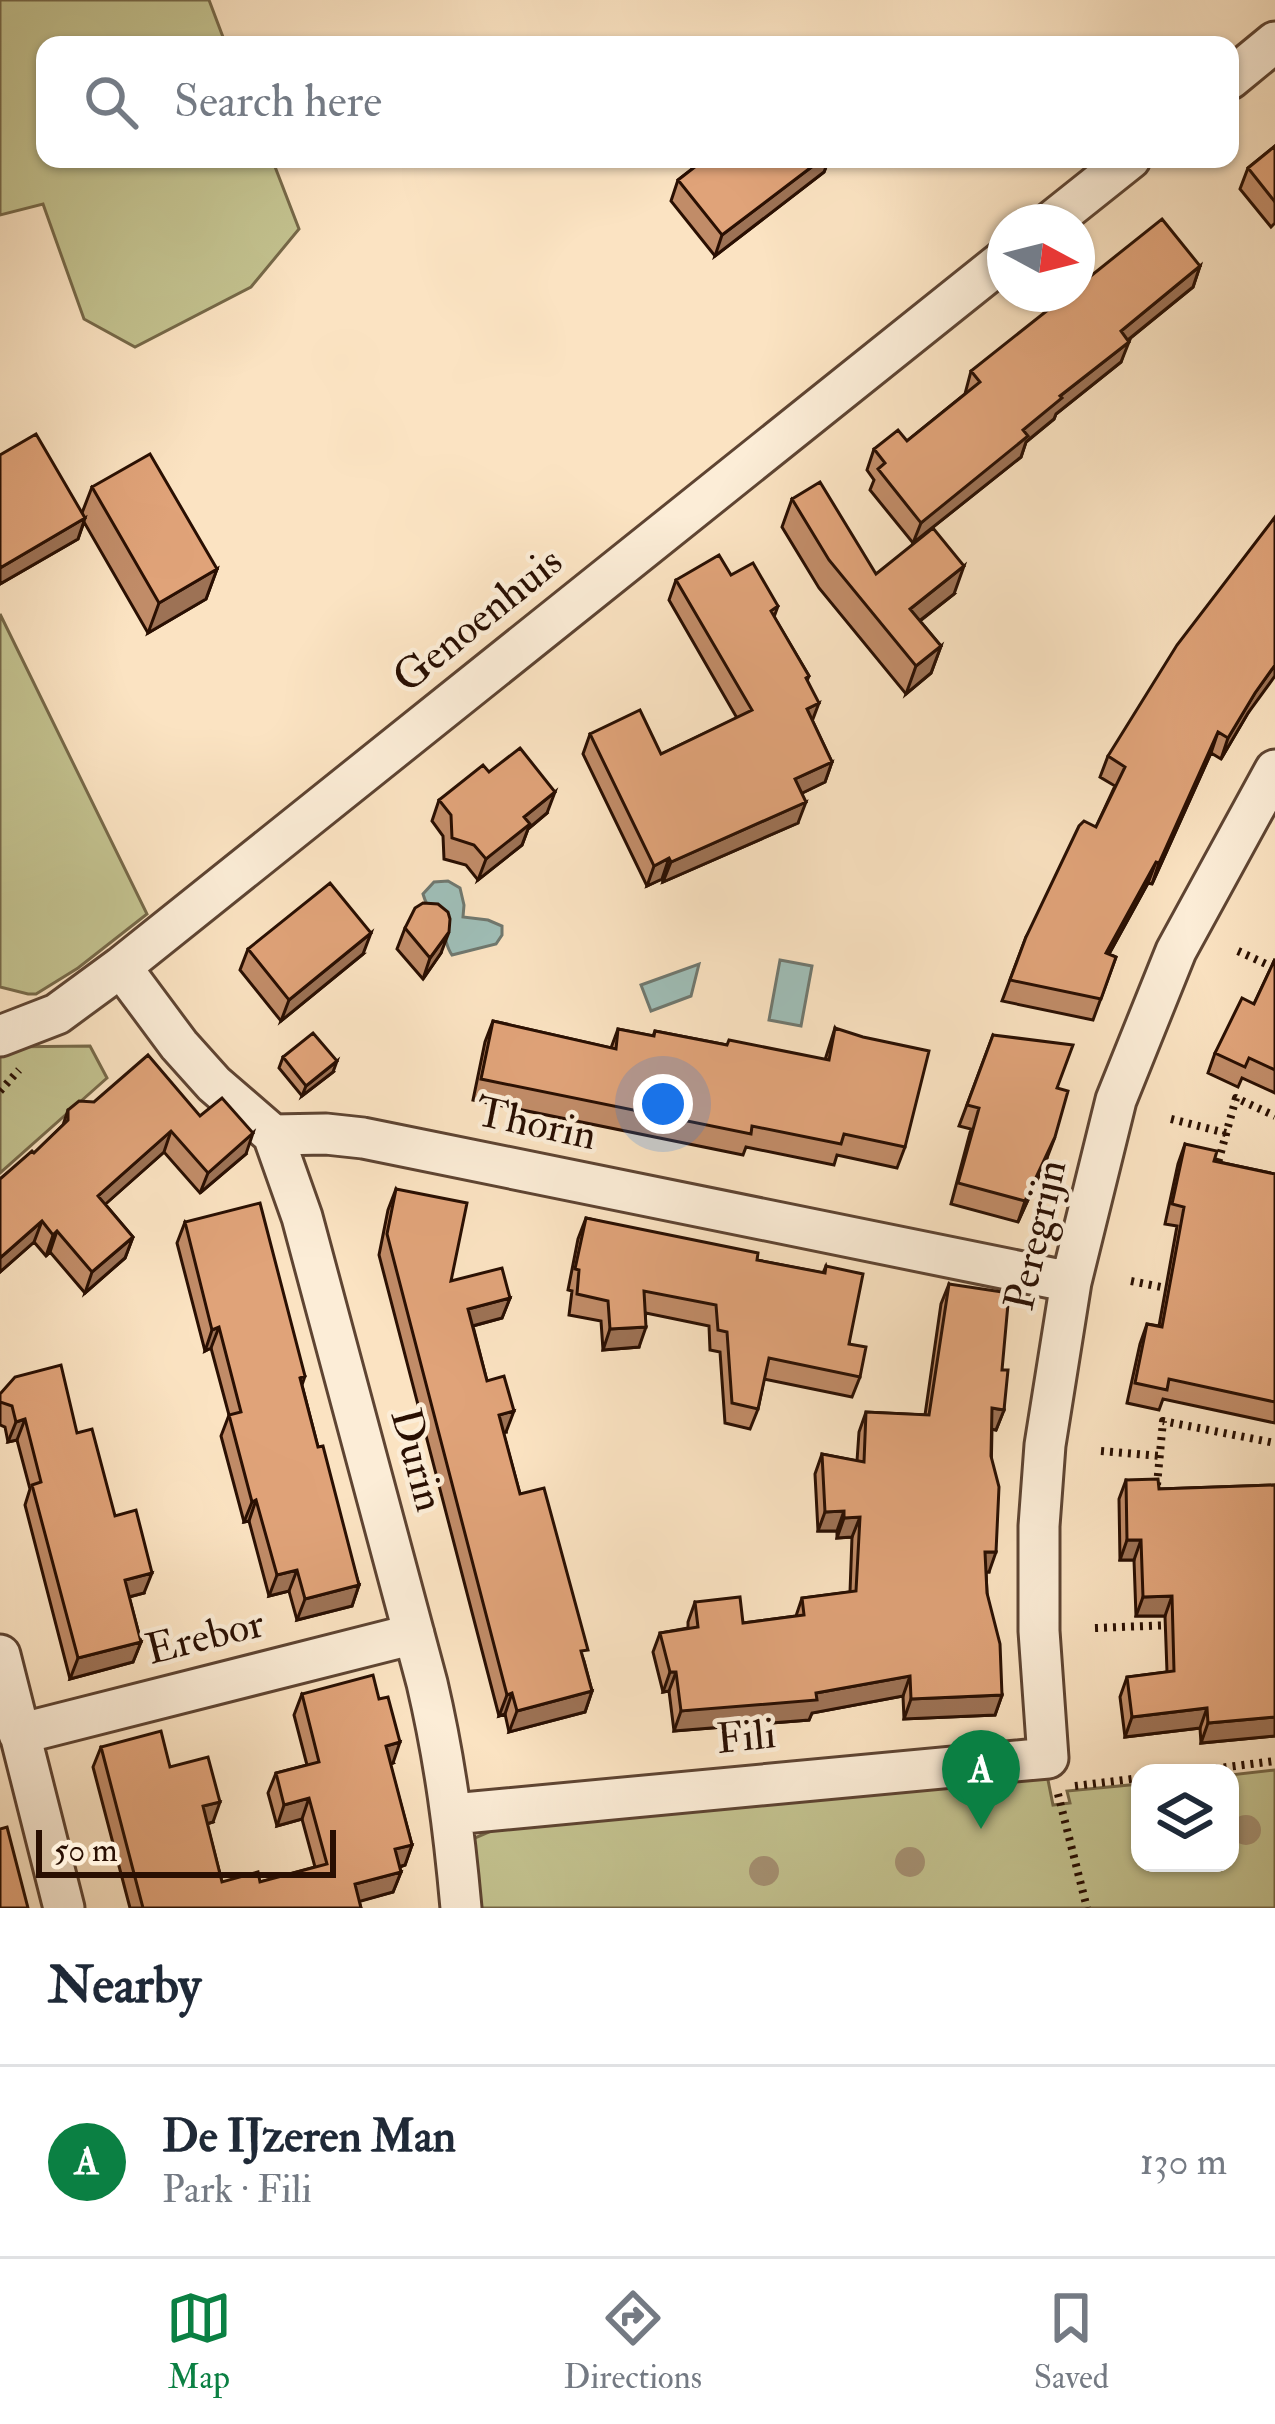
<!DOCTYPE html>
<meta charset="utf-8">
<style>
:root{--surface:#fff;--page:#f2f2f3;--text:#1f2937;--muted:#747a83;--line:#e0e1e3;--accent:#0b8043}
body{margin:0;font-family:"IM FELL Double Pica",serif;background:var(--page);color:var(--text)}
.controls{position:absolute;right:36px;bottom:36px;display:grid;overflow:hidden;border-radius:24px;box-shadow:0 3px 9px #0004}
.controls button{width:108px;height:108px;display:grid;place-items:center;padding:0;border:0;border-bottom:3px solid var(--line);background:var(--surface);color:var(--text);font:60px sans-serif}
.compass{position:absolute;left:987px;top:204px;width:108px;height:108px;border-radius:50%;background:var(--surface);box-shadow:0 3px 9px #0004;rotate:97deg}
.scale{position:absolute;left:36px;bottom:30px;width:300px;box-sizing:border-box;padding-left:12px;border:6px solid #290f02;border-top:0;font-size:33px;line-height:42px;white-space:nowrap;color:#290f02;-webkit-text-stroke:9px #fcedd7;paint-order:stroke}
.you{position:absolute;left:663px;top:1104px;width:42px;height:42px;margin:-30px;border:9px solid #fff;border-radius:50%;background:#1a73e8;box-shadow:0 0 0 18px #1a73e833}
.badge{display:grid;place-items:center;width:78px;height:78px;border-radius:50%;background:var(--accent);color:#fff;font-size:39px;font-weight:700}
.pin{position:absolute;translate:-50% -99px;filter:drop-shadow(0 3px 6px #0008)}
.pin::after{content:'';position:absolute;top:63px;width:42px;height:36px;background:inherit;clip-path:polygon(0 0,100% 0,50% 100%)}
.list{margin:0;padding:0;list-style:none}
h2{display:flex;justify-content:space-between;align-items:center;height:156px;margin:0;padding:0 48px;font-size:51px}
h2 small{font-size:39px;font-weight:400;color:var(--muted)}
.list li{display:grid;grid-template-columns:78px 1fr auto;gap:36px;align-items:center;box-sizing:border-box;height:192px;padding:0 48px;border-top:3px solid var(--line)}
.list b{display:block;font-size:45px;white-space:nowrap}
.list p{margin:0;font-size:39px;white-space:nowrap;color:var(--muted)}
.list em{font-size:39px;font-style:normal;color:var(--muted)}
.icon{flex:none;width:66px;height:66px;fill:none;stroke:currentColor;stroke-width:2;stroke-linecap:round;stroke-linejoin:round}
.map{position:relative;flex:none;width:1275px;height:1908px;overflow:hidden}
.search{position:absolute;background:var(--surface);box-shadow:0 3px 9px #0004;left:36px;right:36px;top:36px;height:132px;display:flex;align-items:center;gap:30px;box-sizing:border-box;padding:0 42px;border-radius:24px;color:var(--muted);font-size:45px}
.sheet{height:348px;background:var(--surface)}
nav{display:flex;justify-content:space-around;align-items:center;box-sizing:border-box;height:168px;border-top:3px solid var(--line);background:var(--surface);font-size:33px;color:var(--muted)}
nav a{display:grid;justify-items:center;gap:6px}
nav .on{color:var(--accent)}
.map>svg:first-child{display:block}
</style>
<div class="map">
<svg width="1275" height="1908" viewBox="0 0 1275 1908">
<rect width="100%" height="100%" fill="#fbe3c2"/>
<filter id="stains"><feTurbulence type="fractalNoise" baseFrequency=".00167" numOctaves="4"/><feColorMatrix values="0 0 0 0 .2 0 0 0 0 .09 0 0 0 0 .02 0 0 0 .5 -.17"/></filter>
<radialGradient id="worn" r=".72"><stop offset=".6" stop-color="#630" stop-opacity="0"/><stop offset="1" stop-color="#630" stop-opacity=".3"/></radialGradient>
<path fill="#c3c28f" stroke="#766848" stroke-width="3" d="M0,0H209L226,45H45V159H272L299,229L251,287L135,347L84,319L43,204L0,215Z
M0,614L147,914L78,968L36,994H28L0,987Z
M90,1046L107,1078L0,1173V1047Z
M1045,1765L1053,1805L1070,1803L1067,1791L1140,1784V1863H1230V1775L1275,1770V1908H475L470,1840L498,1828Z"/>
<path fill="#9fbeb7" stroke="#70786f" stroke-width="3" d="M448,881L460,888L464,905L463,917L488,920L502,926V935L496,944L452,955C448,950 447,944 445,938C440,923 428,912 423,894L434,882Z
M780,960L812,966L801,1026L769,1020Z
M699,964L691,996L651,1011L641,985Z"/>
<g fill="none" stroke-linecap="round" stroke-linejoin="round">
<defs>
<path id="street" d="M1230,79L1275,42
M1051,222L1130,159
M121,967L179,1045L214,1084L273,1135L326,1134L363,1138L1071,1282
M0,1036L57,1014L121,967L1005,259
M273,1135L302,1217L427,1683C445,1760 454,1830 461,1908
M0,1655L64,1908
M19,1734L414,1634
M453,1814L1048,1758L1039,1631V1526L1045,1445L1071,1282L1116,1100L1176,951L1275,770"/>
</defs>
<use href="#street" stroke="#5e4432" stroke-width="45"/>
<path stroke="#290f02" stroke-width="8" stroke-dasharray="3 6" stroke-linecap="butt" d="M1238,951L1275,968
M0,1091L19,1070
M1171,1119L1226,1133
M1216,1170L1236,1098L1275,1116
M1131,1281L1171,1289
M1101,1451L1160,1456
M1157,1485L1163,1421L1275,1443
M1095,1628L1172,1625
M1179,1773L1275,1761
M1075,1786L1140,1778
M1058,1794L1087,1908"/>
<use href="#street" stroke="#fcedd7" stroke-width="39"/>
</g>
<g fill="#a59173">
<circle cx="1246" cy="1830" r="15"/>
<circle cx="910" cy="1862" r="15"/>
<circle cx="764" cy="1871" r="15"/>
</g>
<path fill="#c18c68" stroke="#290f02" stroke-width="3" d="M1275,146V223L1271,227L1240,189L1248,168Z
M705,159H829L824,172L715,256L671,201L678,180Z
M1200,266L1193,287L1128,340L1121,362L1056,414L1054,419L1026,442L1021,457L913,543L870,490L874,480L867,470L874,449L907,441L965,394L971,371Z
M0,455L82,513L92,487L217,569L206,599L148,633L84,522L78,539L0,584Z
M792,499L876,574L954,594L920,621L941,646L931,673L906,694L819,588L782,527Z
M731,575L778,606L774,617L809,676L807,681L812,720L832,762L825,782L802,793L798,823L663,882L662,879L647,886L583,754L590,734L661,754L737,718L669,600L676,580Z
M1248,713L1221,759L1211,753L1152,884L1148,883L1109,954L1116,957L1093,1020L1002,1001L1026,937L1096,827L1115,786L1100,777L1108,756Z
M489,772L547,813L528,829L522,845L478,880L466,865L444,859L443,836L432,821L439,800Z
M405,928L441,953L423,979L397,949Z
M248,949L363,954L281,1021L240,970Z
M1275,959V1093L1242,1078L1238,1087L1208,1073L1215,1053L1254,1004Z
M493,1021L611,1048L618,1029L653,1036L655,1031L727,1045L825,1060L835,1028L905,1147L897,1168L837,1155L834,1165L746,1147L743,1155L473,1100L485,1042Z
M993,1035L1057,1088L1047,1158L1018,1222L951,1204L971,1129L959,1126Z
M283,1057L333,1072L302,1096L279,1068Z
M68,1110L200,1116L246,1154L200,1193L164,1152L105,1204L133,1237L125,1258L85,1293L50,1252L46,1256L34,1242L0,1272V1179L34,1153L63,1125Z
M1185,1144L1214,1161L1275,1174V1423L1163,1399L1159,1410L1127,1403L1140,1344L1147,1324L1159,1326L1177,1226L1165,1224L1178,1164Z
M396,1189L451,1281L510,1298L502,1318L473,1326L487,1381L506,1432H503L520,1494L584,1661L592,1691L585,1712L509,1732L505,1714L499,1716L379,1255L388,1210Z
M586,1218L757,1260L823,1273L826,1266L860,1377L852,1397L764,1379L758,1409L750,1429L725,1423L720,1352L710,1350L709,1326L646,1313L639,1347L603,1350L601,1321L569,1315L572,1291L568,1290L578,1239Z
M185,1222L305,1376L302,1385L318,1447L359,1585L352,1606L297,1620L289,1591L269,1596L249,1521L244,1522L221,1436L229,1415L211,1348L205,1351L177,1243Z
M949,1284L1002,1370L1004,1410L996,1430L992,1429L989,1572H986L987,1593L1002,1695L995,1715L904,1719L903,1696L812,1713L809,1720L674,1731L669,1691L663,1692L653,1652L660,1633L688,1628V1622L695,1602L743,1623L796,1616L802,1598L850,1592L852,1537L837,1538V1531H818L815,1474L822,1454L857,1461L859,1432L866,1412L925,1415L941,1304Z
M0,1394L77,1433L115,1516L144,1593L129,1597L141,1642L133,1662L70,1679L25,1505L30,1489L17,1440L8,1442L5,1427L0,1425Z
M1126,1480L1159,1489L1275,1485V1736L1201,1743L1200,1728L1125,1737L1120,1697L1127,1677L1167,1672L1165,1616H1136L1134,1560H1120L1119,1499Z
M302,1694L393,1763L390,1764L412,1845L405,1865L400,1867L401,1872L393,1892L359,1901L361,1908H130L93,1767L101,1747L170,1767L213,1822L207,1824L222,1882H260L315,1867L302,1819L277,1826L268,1793L276,1773L307,1765L294,1715Z"/>
<path fill="#9d7255" stroke="#290f02" stroke-width="3" d="M822,159H829L824,172L715,256L722,235Z
M1200,266L1193,287L1113,352L1121,331Z
M1129,342L1121,362L1056,414L1054,419L1026,442L1021,457L913,543L921,523L1060,396Z
M85,518L78,539L0,584V568Z
M964,566L954,594L900,636L910,609Z
M217,569L206,599L148,633L159,603Z
M941,646L931,673L906,694L916,666Z
M1275,665V676L1248,713L1221,759L1228,738L1255,693Z
M819,703L811,724L807,709Z
M1218,732L1211,753L1152,884L1159,863Z
M832,762L825,782L788,800L795,779Z
M555,792L547,813L528,829L522,845L478,880L486,859L524,817Z
M806,802L798,823L663,882L671,862Z
M669,858L662,879L647,886L654,866Z
M1156,862L1148,883L1098,974L1106,953Z
M449,932L441,953L423,979L430,958Z
M371,933L363,954L281,1021L289,1000Z
M337,1061L333,1072L302,1096L306,1086Z
M171,1131L164,1152L91,1217L98,1196Z
M253,1133L246,1154L200,1193L208,1173Z
M1055,1137L1047,1158L1018,1222L1025,1201Z
M42,1221L34,1242L0,1272V1258Z
M57,1231L50,1252L46,1256L53,1235Z
M133,1237L125,1258L85,1293L92,1272Z
M510,1298L502,1318L461,1329L468,1309Z
M219,1327L211,1348L205,1351L212,1330Z
M646,1327L639,1347L603,1350L610,1329Z
M992,1408L1004,1410L996,1430L985,1428Z
M514,1411L506,1432L491,1436L499,1415Z
M25,1419L17,1440L8,1442L16,1422Z
M256,1500L249,1521L244,1522L252,1502Z
M844,1511L837,1531H818L825,1512Z
M860,1517L852,1537L837,1538L844,1518Z
M1127,1540H1141L1134,1560H1120Z
M985,1552H996L989,1572H978Z
M297,1570L289,1591L269,1596L277,1575Z
M152,1573L144,1593L117,1600L125,1580Z
M359,1585L352,1606L297,1620L305,1599Z
M1172,1596L1165,1616H1136L1143,1597Z
M141,1642L133,1662L70,1679L78,1658Z
M670,1672H676L669,1691L663,1692Z
M910,1676L903,1696L812,1713L809,1720L674,1731L681,1711L816,1693Z
M592,1691L585,1712L509,1732L517,1711Z
M512,1693L505,1714L499,1716L507,1695Z
M1002,1695L995,1715L904,1719L911,1699Z
M1207,1708L1200,1728L1125,1737L1132,1717Z
M1275,1717V1736L1201,1743L1208,1723Z
M400,1742L393,1763L378,1767L386,1746Z
M309,1798L302,1819L277,1826L284,1805Z
M220,1802L213,1822L195,1827L203,1806Z
M412,1845L405,1865L387,1870L395,1849Z
M401,1872L393,1892L347,1905L355,1884Z"/>
<path fill="#e0a379" stroke="#290f02" stroke-width="3" d="M1275,146V202L1248,168Z
M705,159H822L722,235L678,180Z
M1162,219L1200,266L1121,331L1129,342L1060,396L1062,398L1023,430L1028,436L921,523L878,469L885,463L874,449L898,430L907,441L980,382L971,371L1068,294H1077V287Z
M36,434L85,518L0,568V455Z
M150,454L217,569L159,603L92,487Z
M820,482L876,574L933,528L964,566L910,609L941,646L916,666L829,560L792,499Z
M1275,517V665L1255,693L1228,738L1218,732L1159,863L1156,862L1106,953L1116,957L1101,999L1010,980L1026,937L1079,826L1084,821L1096,827L1125,767L1108,756L1177,645Z
M719,555L731,575L753,563L778,606L771,611L809,676L806,678L819,703L807,709L832,762L795,779L806,802L671,862L669,858L654,866L590,734L640,710L661,754L752,710L676,580Z
M520,748L555,792L524,817L530,824L486,859L474,845L452,838L451,815L439,800L483,765L489,772Z
M330,883L371,933L289,1000L248,949Z
M423,903L438,904L448,912L450,919L449,932L430,958L405,928L415,908Z
M1275,959V1070L1249,1058L1245,1067L1215,1053L1242,998L1254,1004Z
M493,1021L616,1049L618,1029L654,1036L655,1031L727,1045L729,1040L829,1060L835,1028L863,1037L929,1051L905,1147L844,1134L841,1144L752,1126L751,1134L481,1079Z
M313,1033L337,1061L306,1086L283,1057Z
M993,1035L1073,1045L1057,1088L1068,1091L1055,1137L1025,1201L958,1183L979,1108L967,1105Z
M148,1055L200,1116L222,1098L253,1133L208,1173L171,1131L98,1196L133,1237L92,1272L57,1231L53,1235L42,1221L0,1258V1179L32,1151L34,1153L68,1120V1110L79,1101L94,1102Z
M1185,1144L1217,1151L1214,1161L1275,1174V1402L1169,1379L1167,1390L1135,1383L1147,1324L1162,1327L1184,1207L1172,1204Z
M396,1189L467,1203L451,1281L502,1268L510,1298L468,1309L487,1381L504,1376L514,1411L499,1415L520,1494L544,1488L588,1650L581,1651L592,1691L517,1711L512,1693L507,1695L387,1234Z
M260,1203L305,1376L300,1378L318,1447L323,1446L359,1585L305,1599L297,1570L277,1575L256,1500L252,1502L229,1415L241,1412L219,1327L212,1330L185,1222Z
M586,1218L758,1253L757,1260L825,1273L826,1266L863,1274L849,1344L866,1347L860,1377L769,1358L758,1409L732,1403L727,1332L718,1330L716,1305L644,1291L646,1327L610,1329L608,1301L577,1294L579,1270L575,1269Z
M949,1284L1009,1293L1002,1370H1008L1004,1410L992,1408L991,1456L999,1487L996,1552H985L987,1593L1000,1644L1002,1695L911,1699L910,1676L816,1693L817,1700L681,1711L676,1672H670L660,1633L698,1627L695,1602L740,1597L743,1623L804,1615L802,1598L856,1591L860,1517L844,1518V1511L825,1512L822,1454L864,1462L866,1412L929,1415Z
M61,1365L77,1433L92,1429L115,1516L136,1510L152,1573L125,1580L141,1642L78,1658L32,1485L41,1482L25,1419L16,1422L12,1406L0,1402V1394L15,1377Z
M1158,1479L1159,1489L1275,1485V1717L1208,1723L1207,1708L1132,1717L1127,1677L1174,1671L1172,1596L1143,1597L1141,1540H1127L1126,1480Z
M373,1675L379,1699L388,1697L400,1742L386,1746L412,1845L395,1849L401,1872L355,1884L361,1908H143L101,1747L161,1731L170,1767L208,1757L220,1802L203,1806L222,1882L258,1872L260,1882L327,1864L309,1798L284,1805L276,1773L319,1762L302,1694Z
M7,1827L28,1908H0V1829Z"/>
<g text-anchor="middle" dominant-baseline="central" stroke-width="9" stroke-linejoin="round" paint-order="stroke">
<g font-size="42" fill="#290f02" stroke="#fcedd7">
<text transform="translate(478 620) rotate(-39)">Genoenhuis</text>
<text transform="translate(536 1124) rotate(12)">Thorin</text>
<text transform="translate(1036 1235) rotate(-77)">Peregrijn</text>
<text transform="translate(417 1460) rotate(75)">Durin</text>
<text transform="translate(205 1637) rotate(-14)">Erebor</text>
<text transform="translate(746 1737) rotate(-6)">Fili</text>
</g>
</g>
<rect width="100%" height="100%" filter="url(#stains)"/>
<rect width="100%" height="100%" fill="url(#worn)"/>
</svg>
<div class="controls">
<button><svg class="icon" aria-label="layers" viewBox="0 0 24 24"><path d="M12 4l9 5-9 5-9-5zM3 14l9 5 9-5"/></svg></button>
</div>
<svg class="compass" viewBox="-18 -18 36 36"><path d="M0-13l5 13h-10z" fill="#e53935"/><path d="M0 13l5-13h-10z" fill="#747a83"/></svg>
<div class="scale">50 m</div>
<div class="you"></div>
<div class="pin badge" style="left:981px;top:1829px">A</div>
<div class="search"><svg class="icon" aria-label="search" viewBox="0 0 24 24"><circle cx="10" cy="10" r="6"/><path d="M15 15l6 6"/></svg>Search here</div>
</div>
<section class="sheet">
<h2>Nearby<small></small></h2>
<ul class="list">
<li><span class="badge">A</span><div><b>De IJzeren Man</b><p>Park · Fili</p></div><em>130 m</em></li>
</ul>
</section>
<nav>
<a class="on"><svg class="icon" aria-label="map" viewBox="0 0 24 24"><path d="M3 6l6-2 6 2 6-2v14l-6 2-6-2-6 2zM9 4v14M15 6v14"/></svg>Map</a>
<a><svg class="icon" aria-label="directions" viewBox="0 0 24 24"><path d="M12 3l9 9-9 9-9-9zM9 14v-3h6M13 9l2 2-2 2"/></svg>Directions</a>
<a><svg class="icon" aria-label="saved" viewBox="0 0 24 24"><path d="M7 4h10v16l-5-4-5 4z"/></svg>Saved</a>
</nav>
